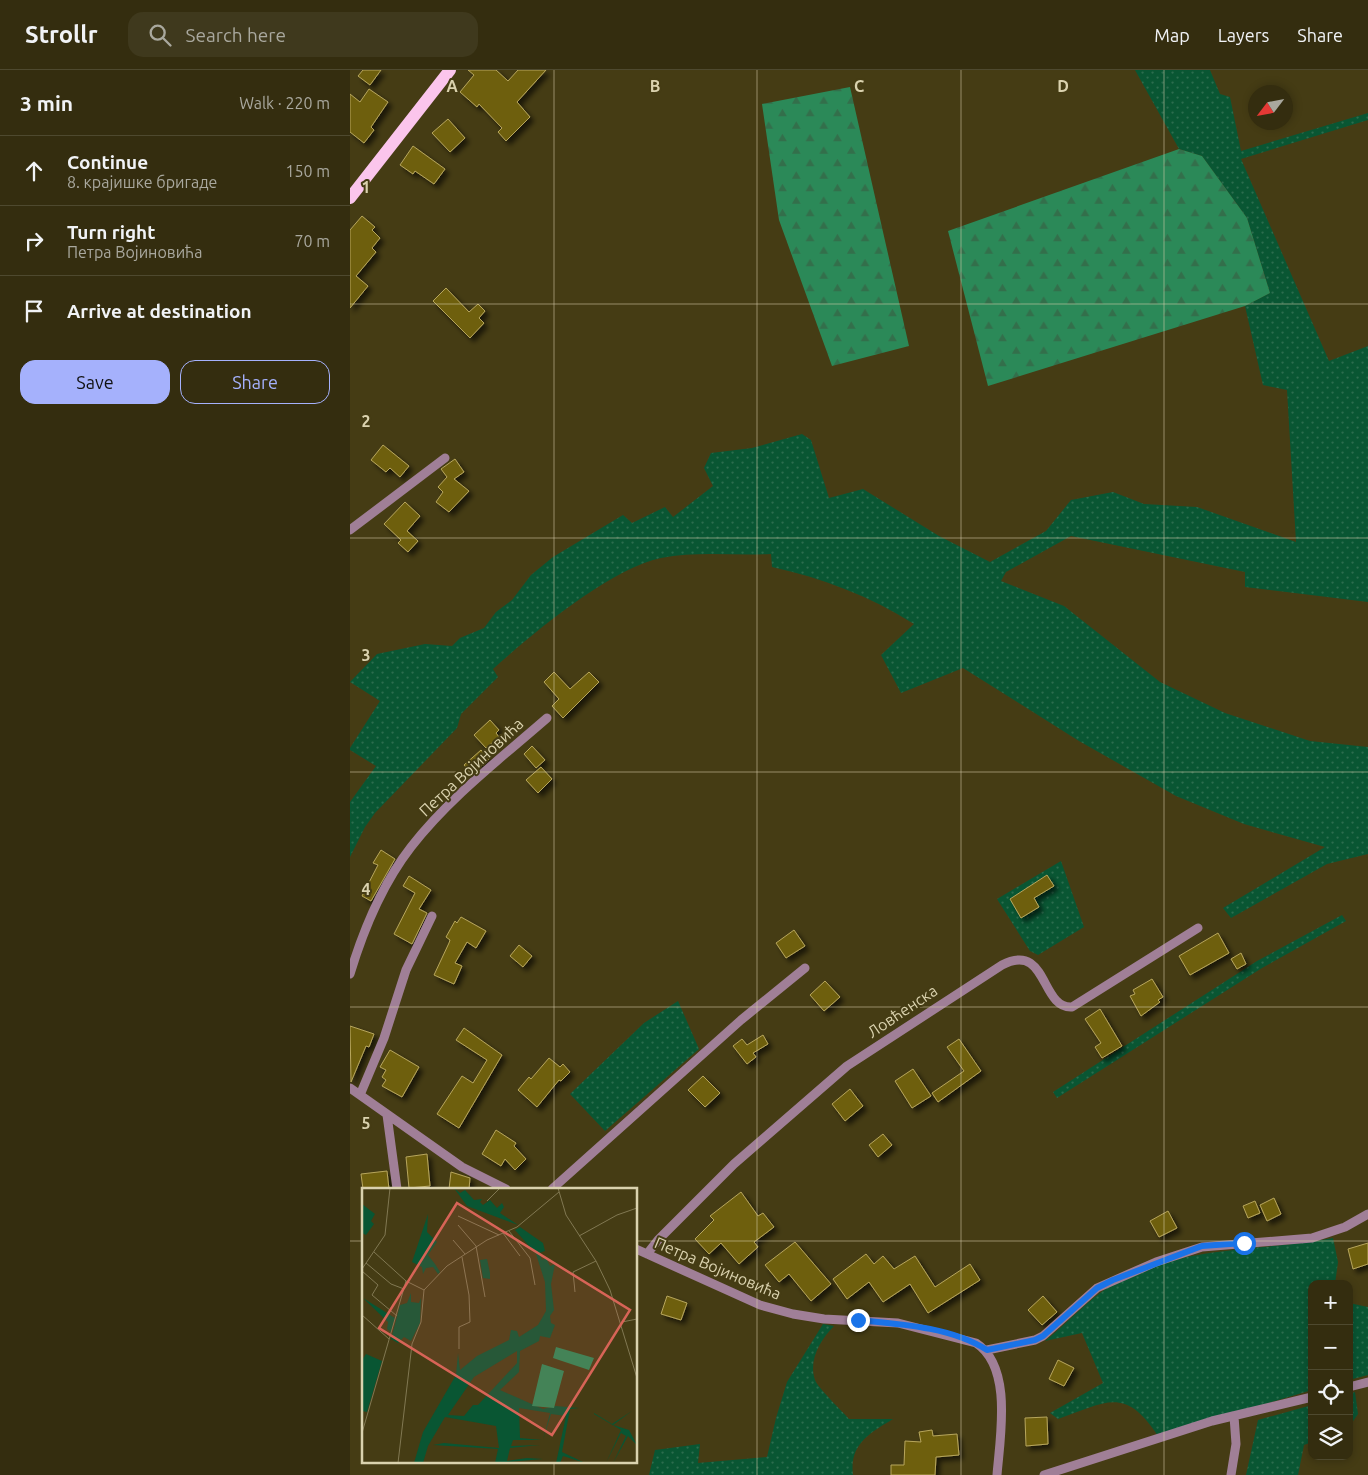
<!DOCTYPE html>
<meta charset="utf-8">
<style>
:root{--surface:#342d0f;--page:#3f391d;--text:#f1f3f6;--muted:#a9a89e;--line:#4e492f;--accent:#a5b1fc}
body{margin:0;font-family:Ubuntu,sans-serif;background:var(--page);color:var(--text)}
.controls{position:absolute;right:15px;bottom:15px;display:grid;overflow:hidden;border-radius:10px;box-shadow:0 2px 8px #0003}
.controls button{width:45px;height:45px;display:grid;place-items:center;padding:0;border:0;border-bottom:1px solid var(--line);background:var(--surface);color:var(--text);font:25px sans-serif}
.compass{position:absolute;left:898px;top:15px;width:45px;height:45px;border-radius:50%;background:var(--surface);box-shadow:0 2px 8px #0003;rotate:238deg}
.stop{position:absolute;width:15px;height:15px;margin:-11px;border:4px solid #1a73e8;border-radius:50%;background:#fff}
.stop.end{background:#1a73e8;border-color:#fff;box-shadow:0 1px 5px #0008}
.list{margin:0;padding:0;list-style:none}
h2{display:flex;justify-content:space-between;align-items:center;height:65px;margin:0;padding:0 20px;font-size:21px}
h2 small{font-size:16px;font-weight:400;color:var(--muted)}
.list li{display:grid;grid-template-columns:32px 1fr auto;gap:15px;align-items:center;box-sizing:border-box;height:70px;padding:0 20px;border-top:1px solid var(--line)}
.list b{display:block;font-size:19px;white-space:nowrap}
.list p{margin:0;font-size:16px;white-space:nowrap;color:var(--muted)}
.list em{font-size:16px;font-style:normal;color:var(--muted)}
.actions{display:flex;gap:10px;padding:15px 20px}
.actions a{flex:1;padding:11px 0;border:1px solid var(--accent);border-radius:15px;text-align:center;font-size:18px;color:var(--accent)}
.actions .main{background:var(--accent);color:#111}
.icon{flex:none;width:28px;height:28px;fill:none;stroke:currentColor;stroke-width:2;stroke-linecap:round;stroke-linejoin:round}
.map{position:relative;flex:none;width:1018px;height:1405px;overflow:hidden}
header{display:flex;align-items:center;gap:30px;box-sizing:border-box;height:70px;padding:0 25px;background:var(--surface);border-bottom:1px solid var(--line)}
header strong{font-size:24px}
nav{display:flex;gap:28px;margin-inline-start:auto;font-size:18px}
.search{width:350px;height:45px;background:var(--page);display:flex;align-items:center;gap:12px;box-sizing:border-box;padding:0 18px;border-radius:15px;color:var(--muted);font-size:19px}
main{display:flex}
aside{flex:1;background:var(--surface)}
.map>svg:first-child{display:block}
</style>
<header>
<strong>Strollr</strong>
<div class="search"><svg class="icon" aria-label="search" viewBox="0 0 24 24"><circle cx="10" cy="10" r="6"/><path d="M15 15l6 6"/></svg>Search here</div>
<nav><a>Map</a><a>Layers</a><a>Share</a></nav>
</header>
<main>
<aside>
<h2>3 min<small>Walk · 220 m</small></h2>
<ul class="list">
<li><svg class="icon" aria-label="ahead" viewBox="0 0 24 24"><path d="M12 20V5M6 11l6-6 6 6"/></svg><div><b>Continue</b><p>8. крајишке бригаде</p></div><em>150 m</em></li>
<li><svg class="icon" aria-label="right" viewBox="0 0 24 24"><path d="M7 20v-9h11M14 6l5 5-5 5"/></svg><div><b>Turn right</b><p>Петра Војиновића</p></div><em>70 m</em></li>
<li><svg class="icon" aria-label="arrive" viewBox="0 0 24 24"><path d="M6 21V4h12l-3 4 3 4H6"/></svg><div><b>Arrive at destination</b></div></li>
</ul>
<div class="actions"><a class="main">Save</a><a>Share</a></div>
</aside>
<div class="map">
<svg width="1018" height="1405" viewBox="0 0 1018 1405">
<defs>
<pattern id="grass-dots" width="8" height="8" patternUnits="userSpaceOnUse" patternTransform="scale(1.25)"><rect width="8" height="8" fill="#095633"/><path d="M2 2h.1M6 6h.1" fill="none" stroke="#2c6d4e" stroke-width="1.8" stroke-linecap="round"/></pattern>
<pattern id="forest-firs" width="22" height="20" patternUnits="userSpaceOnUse" patternTransform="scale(1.25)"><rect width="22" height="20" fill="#2b8958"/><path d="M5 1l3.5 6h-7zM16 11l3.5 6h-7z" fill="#336f4b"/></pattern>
<filter id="shadow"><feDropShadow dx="4" dy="4" stdDeviation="2.5" flood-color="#0009"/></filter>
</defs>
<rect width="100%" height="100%" fill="#453c14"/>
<path fill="url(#grass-dots)" d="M785,0H860L870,24L880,27L891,81L1018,43V50L891,89L979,291L1018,276V532L895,517V502L721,466L656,502L651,511L714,536L810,612L875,643L960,671L1018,677V784L977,794L881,848L873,838L975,777L894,754L826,726L729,671L613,598L551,623L531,585L564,554C520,526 472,508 422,497L421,484C385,486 346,481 311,488C259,499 182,564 143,599L148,607L111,644L107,658L25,743L15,757L0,787V732L26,696L0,680V678L30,631L0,612L27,584L75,574L102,576L110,568L134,558L146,542L162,530L181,505L203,487L273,445L282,453L315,437L323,447L363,416L354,398L361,383L402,378L452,364L461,370L479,428L513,419L589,466L640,492L696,461L721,430L763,422L794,434L847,437L946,472L937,320L913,315L895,236L920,223L897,148L852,86L829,79Z
M711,791L734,857L688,885L680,881L647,829Z
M992,845L996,851L912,898L707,1028L703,1022L907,891Z
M328,931L349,979L255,1061L220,1024L294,953Z
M983,1168L988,1192L985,1214H962V1320L808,1366C775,1316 757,1332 708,1349L700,1343L753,1313L732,1263L695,1271C718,1253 737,1230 762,1215C835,1173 906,1183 983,1168Z
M999,1233L1018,1237V1305L999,1310Z
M473,1254L484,1256C471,1269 458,1290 465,1310C468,1318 492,1341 499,1349H543C520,1363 499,1374 503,1405H299L305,1380L350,1374L348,1393L417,1387L426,1348L437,1312Z
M1005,1322L1008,1344L999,1357V1324Z
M962,1335V1372L954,1375L948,1405H896L908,1350Z"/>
<path fill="url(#forest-firs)" d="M500,17L559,276L482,296L429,150L412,34Z
M829,79L852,86L897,148L920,223L895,236L638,316L598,161Z"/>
<path fill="#6e5e11" stroke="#b7a65b" filter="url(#shadow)" d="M13,0H31L20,15L8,6Z
M118,0H146L158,11L168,0H196L167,32L180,47L156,71L148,62L152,58L129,34L127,37L110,22L124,5Z
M19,19L38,32L21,57L24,60L14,73L0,62V24L10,32Z
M98,49L115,68L100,82L82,63Z
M63,76L95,99L84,114L65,101L63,104L50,95Z
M12,146L25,157L22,160L30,168L22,178L26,182L6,206L18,216L0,238V160Z
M96,218L119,242L128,234L135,241L129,248L134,253L120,268L83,231Z
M33,375L59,396L50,407L40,398L36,402L21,390Z
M105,389L114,402L104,409L119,421L99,442L86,432L93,422L88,417L97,407L91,399Z
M55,432L70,446L57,461L68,471L58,482L48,473L51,470L34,454Z
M204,602L220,619L239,602L249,612L213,648L202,636L209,629L194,612Z
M140,650L149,660L146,663L149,667L136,678L124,665Z
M182,676L195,690L186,698L174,684Z
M131,680L139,689L122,704L114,695Z
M191,697L202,709L188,723L176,710Z
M31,780L45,789L21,831L12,826L28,795L23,793Z
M697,805L704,816L684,828L689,837L671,848L660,829Z
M59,806L81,820L69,839L77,843L62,874L44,864L65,823L53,816Z
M111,847L136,861L126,878L117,872L105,893L112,896L104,914L84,905L99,873L100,870L96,867L105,851L107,853Z
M444,860L455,876L436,888L426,873Z
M868,863L879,883L840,905L829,886Z
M169,875L182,886L173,897L160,886Z
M891,883L896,894L887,899L881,889Z
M802,909L813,927L808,930L810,932L791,946L780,926L785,924L783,920Z
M475,911L490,927L474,941L460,925Z
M750,939L772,976L752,988L745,977L751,973L735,949Z
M0,956L24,964L19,977L16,976L1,1012Z
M114,958L152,985L109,1058L87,1044L112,1006L123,1013L137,990L106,970Z
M413,965L418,974L403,983L406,987L397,994L383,976L392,969L397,975Z
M609,969L631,1001L588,1032L582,1023L614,1001L597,977Z
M40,980L69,997L52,1027L32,1016L36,1010L32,1007L36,1000L30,997Z
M199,988L210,997L213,994L220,1002L211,1011L209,1010L187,1037L168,1020L179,1007L181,1009Z
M563,999L581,1026L562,1038L545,1011Z
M353,1006L370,1023L355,1037L338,1020Z
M500,1019L513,1036L495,1051L482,1034Z
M146,1060L166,1073L164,1076L176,1089L165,1100L155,1089L151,1096L132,1084Z
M533,1064L542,1075L528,1087L519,1075Z
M77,1084L80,1116L59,1118L56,1087Z
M37,1101L39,1119H13L11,1104Z
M101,1102L120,1108L119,1119H99Z
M391,1122L408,1146L413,1143L424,1157L404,1172L408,1177L389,1194L371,1173L359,1184L345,1169L364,1150L360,1146Z
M924,1128L931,1144L917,1151L910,1135Z
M905,1131L910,1143L898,1148L893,1136Z
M818,1141L827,1158L809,1167L800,1151Z
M445,1172L481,1214L461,1231L439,1204L429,1212L415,1195Z
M1018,1173V1194L1003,1199L998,1179Z
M516,1184L524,1194L533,1186L544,1199L565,1186L585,1217L620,1194L630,1210L578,1243L560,1214L533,1232L519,1212L497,1229L483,1209Z
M317,1226L337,1233L331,1250L311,1244Z
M693,1226L707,1242L692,1255L678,1240Z
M708,1290L724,1298L714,1316L699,1309Z
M697,1347L698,1374L676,1376L675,1348Z
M582,1360L583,1366L607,1364L609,1385L586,1387L585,1405H541V1395H554L555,1371L571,1372L569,1362Z"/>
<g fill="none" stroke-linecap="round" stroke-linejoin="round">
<path stroke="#a07f97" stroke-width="9" d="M0,460L95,388
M0,904C13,861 33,813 61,777C99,728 150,689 197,648
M0,1018L112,1097L156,1119
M10,1025L34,968L56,900L82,846
M37,1045L47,1119
M202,1119L391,950L455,898
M286,1179L410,1235L443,1244L474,1249L548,1253L626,1273C663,1297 650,1367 647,1405
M297,1184L308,1170L384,1094L497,996L652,895C698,871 690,939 722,937L848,858
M637,1280L685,1270L693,1266L747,1218L806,1192L852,1177L962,1168L995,1157L1018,1144
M999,1317L1018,1312
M694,1405L862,1351L962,1327
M881,1405L886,1374L884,1346"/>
<path stroke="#fbc5ec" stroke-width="12" d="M0,128L100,0"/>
</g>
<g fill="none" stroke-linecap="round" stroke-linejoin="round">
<path stroke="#1a73e8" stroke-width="6" d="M508,1250C550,1254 601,1257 637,1280L685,1270L693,1266L747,1218L763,1210L852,1176L894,1173"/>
</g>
<path fill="none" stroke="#dad2ae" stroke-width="1" stroke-opacity="0.55" d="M204,0V1119M407,0V1405M611,0V1405M814,0V1405M0,234H1018M0,468H1018M0,702H1018M0,937H1018M0,1171H14M286,1171H1018M204,1391V1405"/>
<g text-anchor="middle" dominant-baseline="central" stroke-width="4" stroke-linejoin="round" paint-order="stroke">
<g font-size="16" fill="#dad2ae" stroke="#453c14">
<text transform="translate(121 697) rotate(-43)">Петра Војиновића</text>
<text transform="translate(552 941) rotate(-34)">Ловћенска</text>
<text transform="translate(368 1198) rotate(23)">Петра Војиновића</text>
</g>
</g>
<g transform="translate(12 1118)">
<rect width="275" height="275" fill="#453c14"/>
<path d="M92,0L98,5L103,2L112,12L120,11L118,14L121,17L128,12L135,20L140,15L142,19L138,25L156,37L105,18ZM0,16L13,26L9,33L12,36L4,47L0,45ZM66,26L65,44L75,54L66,67L73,76L78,84L76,86L71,79L64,80L61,86L60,79L50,74ZM158,39L181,55L183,63L177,65L180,72L184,70L188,78L193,76L189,96L192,122L188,128L189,135L193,137L188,150L178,148L177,153L158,163L157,184L138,202L181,221L194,218L217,220L208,221L200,264L223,275L201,268L198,275H194L204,228L189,226L181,252L188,225L157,220L158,250L180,252H151L149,258L178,257L148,260L145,273L165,270L181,271L133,275L136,261L71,257L82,255L137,260L134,238L83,229L66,258L61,275H52L61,244L94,187L96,165L98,182L115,168L147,152L149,142L155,143L157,149L176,137L184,123L183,94L174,66L153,42ZM155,163V175L116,217H111L102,228L86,227L112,189ZM125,71L128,85V91L121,90L118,72ZM49,105V114L57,115L59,110L58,135L49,153L42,149L36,155L29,151L38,117L45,115ZM1,110L33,130L29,144L25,141L26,134ZM4,166L20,173L5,224L0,223V172ZM270,223L251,237L267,242L275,257L266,248L251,275L264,248L259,245L244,275L259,242L232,226V225L250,236Z" fill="#095633" fill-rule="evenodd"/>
<path d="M194,159L232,170L227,182L191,170ZM180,176L202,183L192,220L170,218Z" fill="#2b8958"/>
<path fill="none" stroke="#817852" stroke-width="1" d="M196,0L204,27L234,73L248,102L275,190M125,13L138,0M96,28L137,47M96,37L114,58L123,109M147,43L168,70L173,97M141,45L158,68M217,48L255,27L275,20M91,52L103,66M12,64L44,93L62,102L85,78L125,52L155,39L197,4M4,75L29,96L42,101M0,81L23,47L28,0M0,83L16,97L10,107L35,128M213,104L211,84L234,73M0,127L27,151M260,134L275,131M97,161V139L108,134L107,107L100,69M0,245L44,93M36,275L50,156L59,134L62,102"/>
<path fill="#d76457" fill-opacity="0.15" stroke="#d76457" stroke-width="2.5" d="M95,15L268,122L190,247L17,140Z"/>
<rect width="275" height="275" fill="none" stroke="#dad2ae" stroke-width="2.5"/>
</g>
<g font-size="16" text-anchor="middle" font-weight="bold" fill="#dad2ae" stroke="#453c14" stroke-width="4" stroke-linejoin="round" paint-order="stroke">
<text x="102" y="22">A</text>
<text x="305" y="22">B</text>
<text x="509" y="22">C</text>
<text x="713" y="22">D</text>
<text x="16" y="123">1</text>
<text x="16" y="357">2</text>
<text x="16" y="591">3</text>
<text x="16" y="825">4</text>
<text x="16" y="1059">5</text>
</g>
</svg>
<div class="controls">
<button>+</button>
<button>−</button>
<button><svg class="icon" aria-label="locate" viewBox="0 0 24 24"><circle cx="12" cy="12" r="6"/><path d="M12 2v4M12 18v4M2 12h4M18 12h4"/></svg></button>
<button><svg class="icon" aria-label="layers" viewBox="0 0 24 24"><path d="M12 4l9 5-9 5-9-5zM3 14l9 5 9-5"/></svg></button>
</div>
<svg class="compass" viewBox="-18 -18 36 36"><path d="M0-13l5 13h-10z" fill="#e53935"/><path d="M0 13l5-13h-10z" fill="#a9a89e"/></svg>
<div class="stop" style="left:894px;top:1173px"></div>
<div class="stop end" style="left:508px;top:1250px"></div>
</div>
</main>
